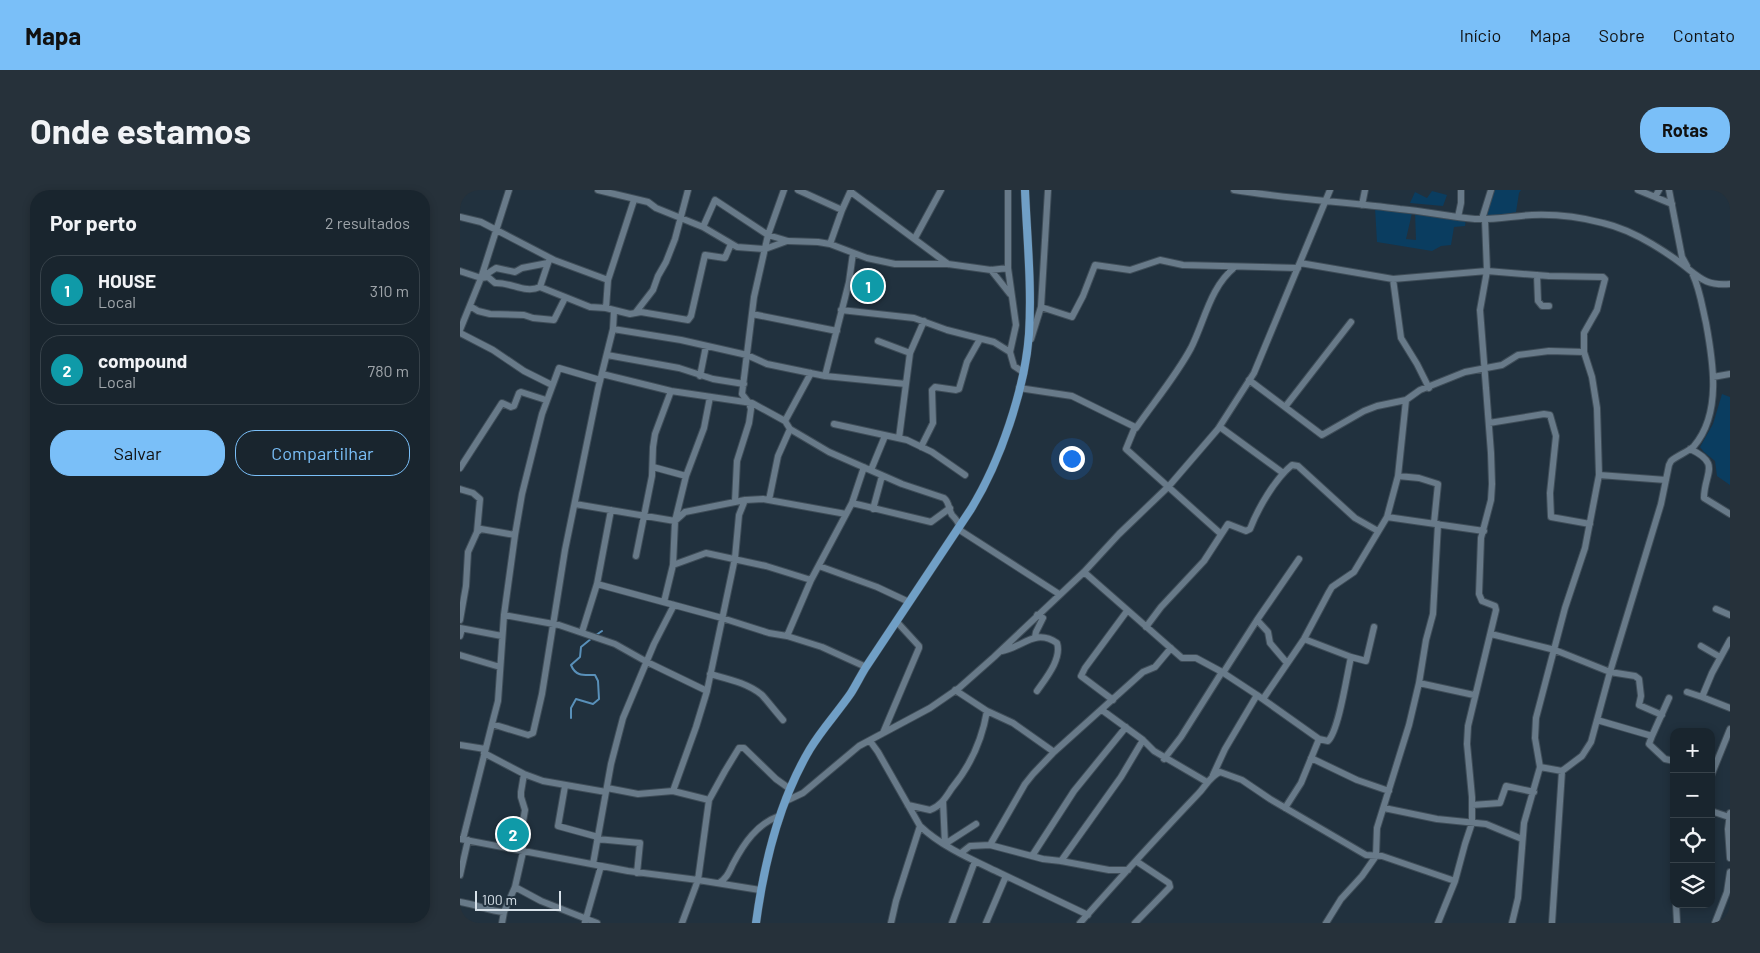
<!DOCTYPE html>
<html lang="pt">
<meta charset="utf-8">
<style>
:root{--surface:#19252e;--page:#26313a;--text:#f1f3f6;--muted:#9fa5aa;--line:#37424a;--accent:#7abff8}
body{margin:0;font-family:Barlow,sans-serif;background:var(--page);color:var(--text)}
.controls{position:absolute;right:15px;bottom:15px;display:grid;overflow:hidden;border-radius:10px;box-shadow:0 2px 8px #0003}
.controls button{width:45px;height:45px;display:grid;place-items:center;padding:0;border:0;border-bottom:1px solid var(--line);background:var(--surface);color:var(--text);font:25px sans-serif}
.scale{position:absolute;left:15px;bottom:12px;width:86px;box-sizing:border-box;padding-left:5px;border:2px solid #d7e1e9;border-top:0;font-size:14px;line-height:18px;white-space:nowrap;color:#d7e1e9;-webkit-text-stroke:4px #21313e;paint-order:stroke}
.you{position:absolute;left:611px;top:268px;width:18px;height:18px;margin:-12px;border:4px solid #fff;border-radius:50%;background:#1a73e8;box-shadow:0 0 0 8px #1a73e833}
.badge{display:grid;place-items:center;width:32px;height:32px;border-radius:50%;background:var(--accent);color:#fff;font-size:16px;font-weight:700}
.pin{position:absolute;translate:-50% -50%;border:2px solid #fff;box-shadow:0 1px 5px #0006}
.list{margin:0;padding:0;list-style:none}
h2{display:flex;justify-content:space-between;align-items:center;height:65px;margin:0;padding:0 20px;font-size:21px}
h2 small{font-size:16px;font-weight:400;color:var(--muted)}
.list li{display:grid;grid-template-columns:32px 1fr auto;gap:15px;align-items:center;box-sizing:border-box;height:70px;margin:0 10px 10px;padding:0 10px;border:1px solid var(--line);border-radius:20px}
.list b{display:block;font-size:19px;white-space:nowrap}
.list p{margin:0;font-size:16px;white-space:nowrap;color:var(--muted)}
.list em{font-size:16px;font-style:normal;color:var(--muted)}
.actions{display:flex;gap:10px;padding:15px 20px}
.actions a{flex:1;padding:11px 0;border:1px solid var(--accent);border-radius:20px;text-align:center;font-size:18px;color:var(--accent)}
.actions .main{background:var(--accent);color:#111}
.icon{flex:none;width:28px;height:28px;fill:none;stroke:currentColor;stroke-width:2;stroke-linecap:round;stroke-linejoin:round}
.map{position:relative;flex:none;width:1270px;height:733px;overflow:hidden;border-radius:20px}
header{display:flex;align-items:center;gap:30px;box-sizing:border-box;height:70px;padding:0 25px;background:var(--accent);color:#111}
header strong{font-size:24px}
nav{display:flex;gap:28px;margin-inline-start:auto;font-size:18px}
.intro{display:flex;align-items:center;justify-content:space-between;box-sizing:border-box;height:120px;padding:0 30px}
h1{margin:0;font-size:35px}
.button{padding:12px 22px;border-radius:20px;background:var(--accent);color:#111;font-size:18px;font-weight:700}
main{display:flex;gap:30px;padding:0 30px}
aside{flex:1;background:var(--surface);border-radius:20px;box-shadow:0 2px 8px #0003}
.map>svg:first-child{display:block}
</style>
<header>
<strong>Mapa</strong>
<nav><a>Início</a><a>Mapa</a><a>Sobre</a><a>Contato</a></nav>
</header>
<div class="intro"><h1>Onde estamos</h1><a class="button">Rotas</a></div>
<main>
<aside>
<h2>Por perto<small>2 resultados</small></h2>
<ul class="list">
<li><span class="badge" style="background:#0f9aa8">1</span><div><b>HOUSE</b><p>Local</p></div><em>310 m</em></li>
<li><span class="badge" style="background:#0f9aa8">2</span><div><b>compound</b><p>Local</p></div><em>780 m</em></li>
</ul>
<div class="actions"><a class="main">Salvar</a><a>Compartilhar</a></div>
</aside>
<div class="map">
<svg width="1270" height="733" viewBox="0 0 1270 733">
<rect width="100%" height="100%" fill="#21313e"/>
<path fill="#0a3d60" d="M1033,0H1061L1059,3L1056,22L1025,28Z
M972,1L987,5L983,16L950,13L955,2L967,8Z
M915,18L952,23L946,49L956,50L955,22L1006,28L1005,36L994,37L991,55L981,56L972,61L917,52Z
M1262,204L1270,207V295L1257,286L1255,271L1244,262L1240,257L1253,234Z"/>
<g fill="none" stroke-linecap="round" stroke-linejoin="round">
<path stroke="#5990b9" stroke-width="2" d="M136,445L142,441
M111,528V518L116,509L133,514L139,509L138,491L135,485C124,485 116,487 111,475L120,467L121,457L132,448"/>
<defs>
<path id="minor" d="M138,0L188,12L196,18L243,37L277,57L305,59L327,51
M338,0L382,20
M548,0V78L556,135L550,162
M774,0C830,9 885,12 940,19C965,21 990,27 1015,29C1034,30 1053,26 1072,25C1096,24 1120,27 1143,33C1160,37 1177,45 1192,54C1202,60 1213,67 1223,75C1240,88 1246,96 1270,94
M1178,0L1212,14
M1209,0L1222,67L1227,76
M391,2L488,74
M1195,7L1199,0
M902,15L905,0
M0,27L21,32L94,70L148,90
M998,27L1001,13V0
M1022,29L1031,0
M243,37L255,10L308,45L328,51L358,52L370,54L407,68L435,74H488L531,80L548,78
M455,48L481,0
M370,54L382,20L391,0
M840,73L933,89L1027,81L1089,86L1143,87L1145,89L1137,120L1124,143V162L1132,187L1137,218L1139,285L1125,358L1105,418L1076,528L1075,548L1080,577L1064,633L1058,708L1052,733
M531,80L550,104
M0,81L21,88L28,87L35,93C51,92 65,104 80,97L130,117L146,118L170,124L181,122L228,130L231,126L245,65L265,68L271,54
M1077,85L1078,111L1082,116H1089
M22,87L36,78L55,82L62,78L88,73
M933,89L941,148L957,174L969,198
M80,97L89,70
M10,116L18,121L30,124L64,125L73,128L94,130L105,108
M581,117L612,127L623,106L635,75L670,80L700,70L723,75L838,78
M146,118L148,90L174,10
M381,120L454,128L487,140L534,152L550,162L554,176L563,182
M176,122L193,100L198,86L206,72L215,49L228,0
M292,124L377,141
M153,139L221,150L287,165L307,174L365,186L446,194
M0,140L21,88L49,0
M0,143L33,160L64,181L92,195
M571,149L581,117L588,0
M418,151L450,163
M147,165L219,178L253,189L284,194
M142,184L211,201L292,213L325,231L330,239L369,262L442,294L484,308C490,313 488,319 492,325C496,329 498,331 500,337
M240,186L246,156
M365,186L389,92L393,63
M1253,187L1270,184
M789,190L862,245L904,221L917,216L946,210L960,200L1005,182L1042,175L1058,165L1089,161L1124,162
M559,198L612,206L675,237L666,259L761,344
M825,217L891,132
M325,231L351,183
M1029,233L1084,224L1090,225L1096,246L1090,303L1091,327L1130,334
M374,234L447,250L472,262L505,285
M760,237L823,283
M676,238C694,212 716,186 731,158C745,130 750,97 775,77
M439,248L450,163L464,131
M461,257L473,233L472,200L475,197L496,200L499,199L507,172L520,149
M1230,259C1262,274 1244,283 1244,308L1270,324
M193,277L226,286
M0,278L42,213L51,217L54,216L59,203L61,202L86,210
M411,280L425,246
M1139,285L1206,290
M938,286L959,288L978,294L974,333
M0,299L13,303L20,309L17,342L8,362L6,396L0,430
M309,310L318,266L330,239
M275,312L277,271L289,233L291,219L289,213L282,204L294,107L308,45L324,0
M392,313L471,332L490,318
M115,314L215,331L225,322L285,310L303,309L386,324
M413,319L422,286
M927,327L1024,341
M498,339L599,404
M17,342L21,339L55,345
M176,366L192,286L193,257L195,244L211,201
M213,375L246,363L306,376L351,390
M359,376L417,397L449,412
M624,382L722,468H736L762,482L797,505L859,549L868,551C879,540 887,484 891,467L844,449
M137,394L262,428L309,443L327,446L362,457L406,477
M204,412L213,375L215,331L226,286L244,238L250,207
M1256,419L1270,425
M44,425L99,435L155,454L187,472L247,501
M686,437L701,417L744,371L768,334L786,341L790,339C798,318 815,289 832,275L838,276L895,328L918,341
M0,438L42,446
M122,442L137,394L151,320
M1031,444L1095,460L1150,482L1175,486L1179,489L1181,506L1179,515L1202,525
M0,446L2,439
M327,446L351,390L392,313L404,277
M575,447L576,442L583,428L577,425
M1270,450L1252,483L1242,507L1270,518
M1241,456L1260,467
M542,461C563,457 575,438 597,453C602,469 586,488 577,501
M0,465L40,477
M891,467L906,471L914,437
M827,473L810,453L808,442L797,430L839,369
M763,483L797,430
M250,484C268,489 288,493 302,505C309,513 316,522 323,530
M959,493L1014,505
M495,500L527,521L553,533L594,562
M1227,502L1242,507
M803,509L844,449L869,402L872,397L894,382L927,327L938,286L946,210
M653,510L621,486L625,478L667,421
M642,520L683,550L694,561L747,592
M1137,530L1192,546L1189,554L1205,569L1214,571
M32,534L68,545L73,543L82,504L105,360L138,199L153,139L154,121
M423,543L459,458V456L437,432
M1192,546L1209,508
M410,551L418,562L460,636C482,657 513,670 540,683C569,697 599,711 628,725
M0,555L25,559
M24,563L64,584L83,591L146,602
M851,568L897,590L929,601
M704,569L721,547L762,482
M1080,577L1102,581L1122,566L1131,552L1150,482L1201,314L1209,275L1211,271C1218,265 1228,262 1234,256C1262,223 1253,171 1246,133C1242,116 1240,100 1233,85
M753,585L765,559L797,505
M1251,586L1270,539
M105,596L98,636L138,647
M147,598L178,604L213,601L249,610
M213,601L236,537L247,501L275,368L279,325L285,310
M326,611L343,603L399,556L470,518L499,498L534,467L624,382L659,344L709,296L758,239L794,183L870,0
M483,611L485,654L516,634
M448,615L470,620C481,616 486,607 492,598C511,575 522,550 527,521
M1012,615L1040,613L1046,596L1074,602
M825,618L841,593L859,549
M924,618L977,629L1026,634L1062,649
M1251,621L1269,627
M1270,623L1268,639L1270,668
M0,649L168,681L238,690L300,700
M3,649L32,534L38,511L44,425L55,345L62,304L82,224L99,178L140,190
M137,649L180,653L177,683
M530,655L565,594L573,584L594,562L683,482L695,477L711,458
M501,663L510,656L530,655L583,669L601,671L649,680H668
M572,666L614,601L666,537
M601,671L661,587L683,550
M133,674L151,574L163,528L194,454L214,415
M1214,680V694
M0,685L8,650
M259,693C267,688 269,682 273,674C284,653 297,634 319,626
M55,697L81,711L137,733
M0,712C15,714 29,721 44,722
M1216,714L1217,733
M125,732L141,676
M42,733L44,722L55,697L63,662L61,643L65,620L61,607V602L64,584
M222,733L238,690L249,610L265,581L279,558H284L316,589L330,599
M431,733L436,711L460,636
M492,733L515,671
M526,733L546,686
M620,733C659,689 698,646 738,604C746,596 749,587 760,582L782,590L810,609L906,665L922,666L995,691
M675,733L710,697L709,693L676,671
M866,733L881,709L902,686L916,666L917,638L949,535L959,493L966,450L973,424L978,334
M978,733L995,691L1005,654L1012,633V607L1007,554L1008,536L1036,420L1035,416L1022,411L1019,404L1021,348L1031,310L1032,294L1031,263L1020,120L1027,81L1025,30
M1092,733L1102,581
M1255,733L1267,702L1270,682"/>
<path id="major" d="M296,733C304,673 319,611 350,559C362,539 378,522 391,503C396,495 401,485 406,477L511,319C540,272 565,199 569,144C572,96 567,48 565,0"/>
</defs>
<use href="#minor" stroke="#3f4d58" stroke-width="8"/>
<use href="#major" stroke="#3f4d58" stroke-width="9"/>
<use href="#minor" stroke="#687a89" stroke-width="6"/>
<use href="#major" stroke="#709fc6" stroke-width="8"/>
</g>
</svg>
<div class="controls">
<button>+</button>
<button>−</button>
<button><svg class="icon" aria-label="locate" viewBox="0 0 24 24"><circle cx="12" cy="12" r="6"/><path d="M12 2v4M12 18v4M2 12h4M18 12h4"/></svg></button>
<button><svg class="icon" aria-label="layers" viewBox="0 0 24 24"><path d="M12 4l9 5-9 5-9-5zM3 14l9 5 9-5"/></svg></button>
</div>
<div class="scale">100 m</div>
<div class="you"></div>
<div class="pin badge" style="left:408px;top:96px;background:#0f9aa8">1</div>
<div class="pin badge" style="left:53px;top:644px;background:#0f9aa8">2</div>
</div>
</main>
